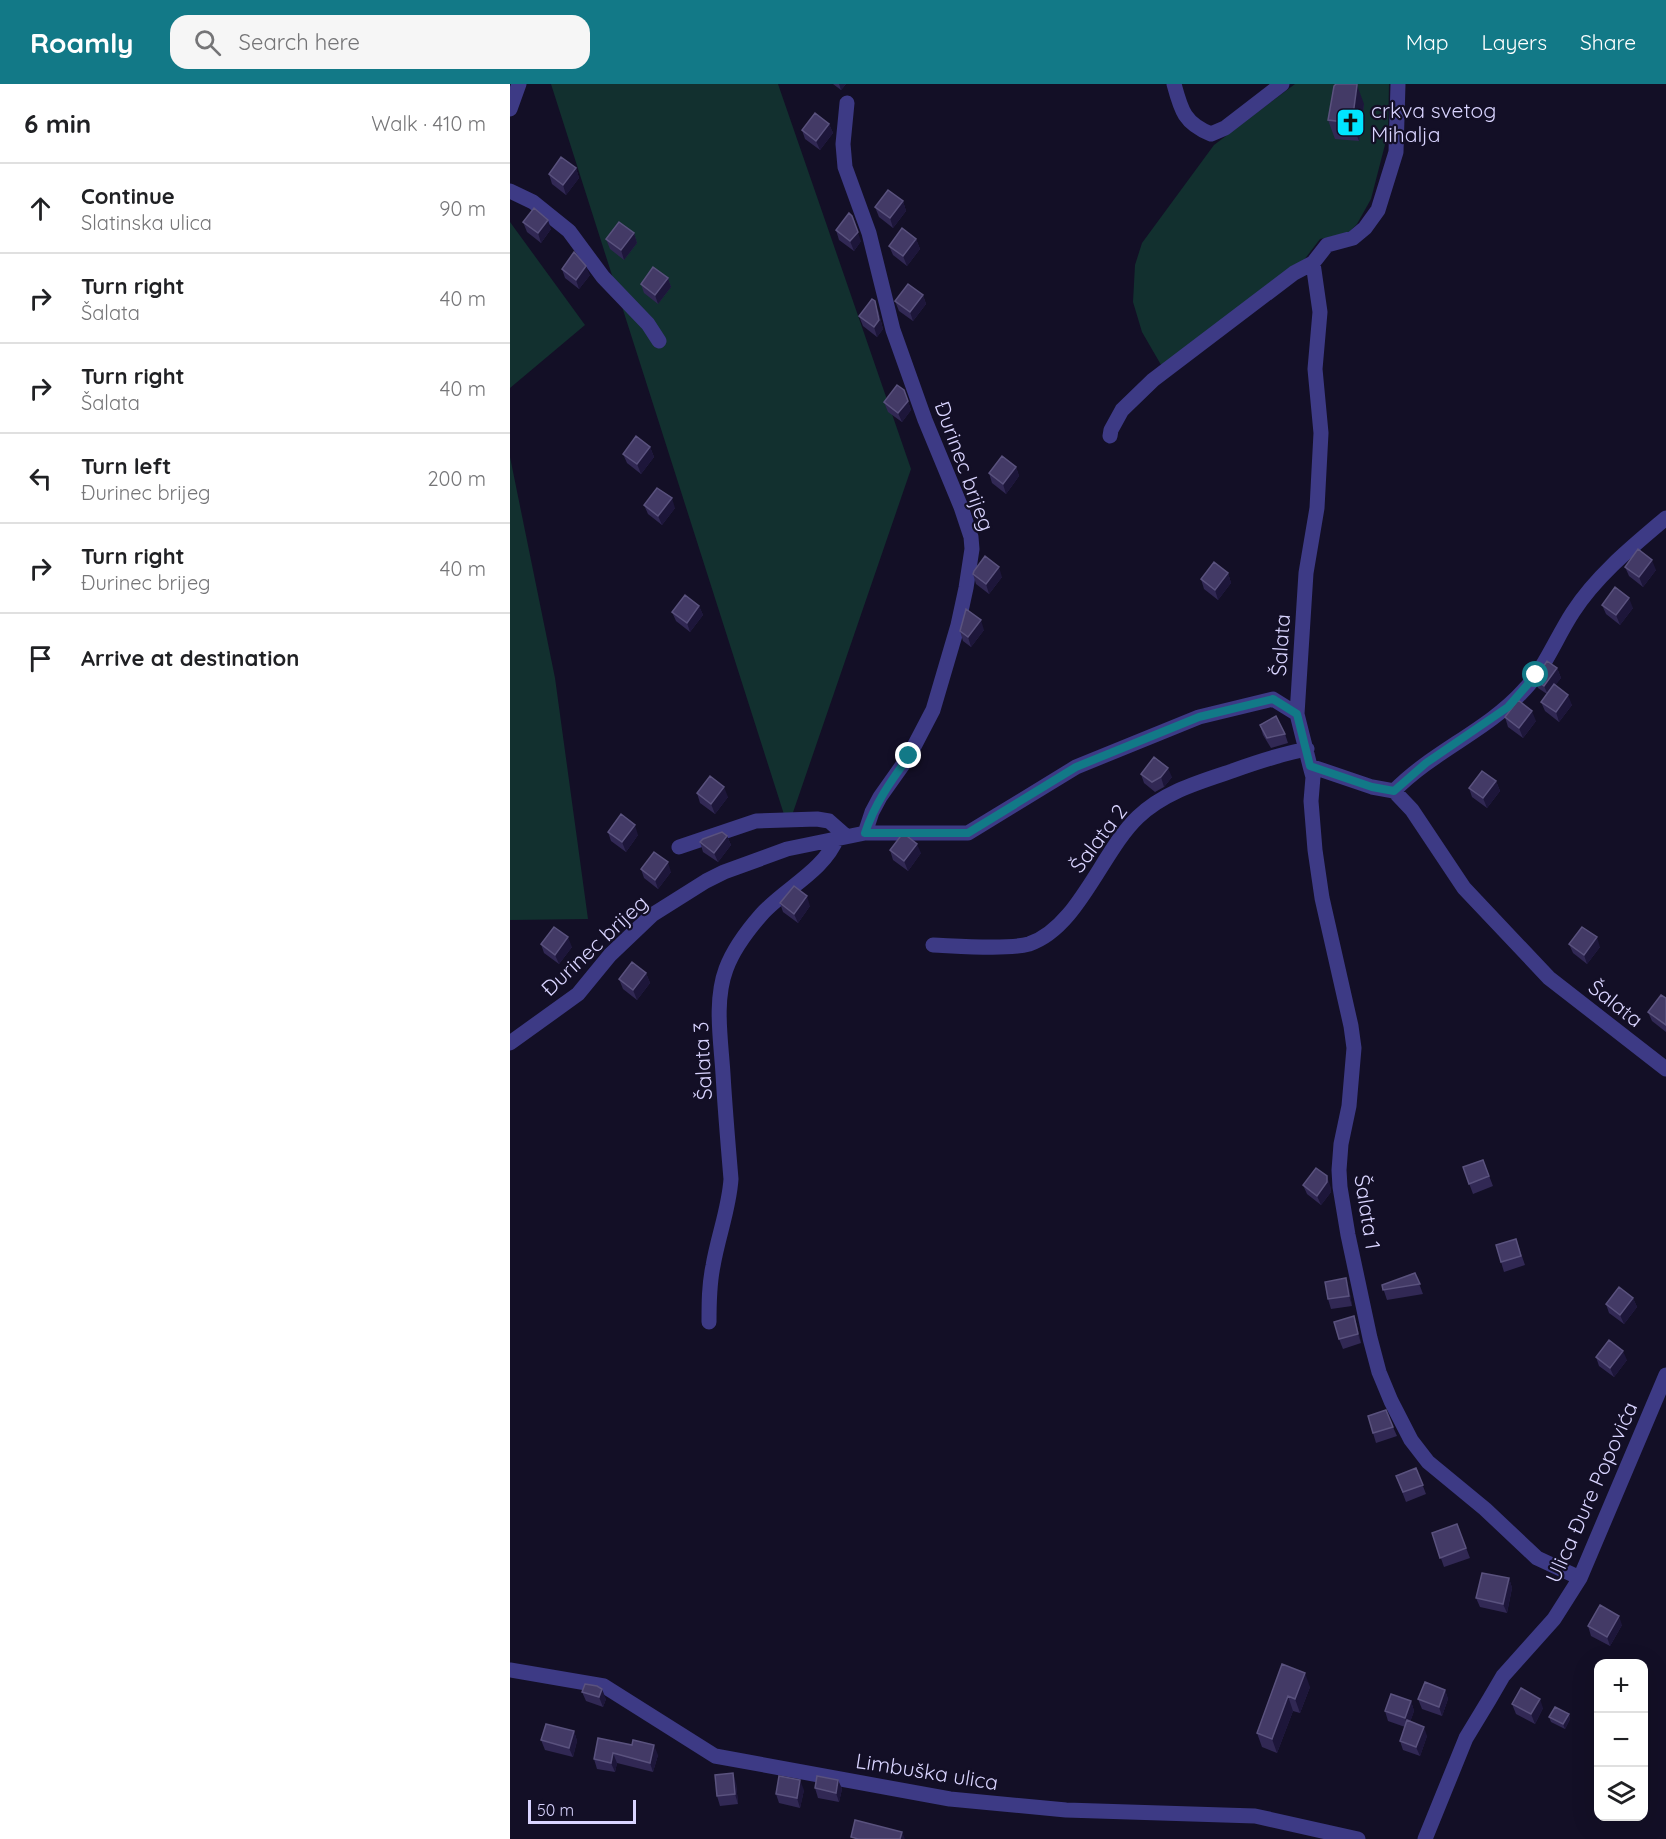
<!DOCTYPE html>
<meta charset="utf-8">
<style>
:root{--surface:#fff;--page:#f6f6f6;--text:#202124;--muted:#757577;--line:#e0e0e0;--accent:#127987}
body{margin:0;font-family:Quicksand,sans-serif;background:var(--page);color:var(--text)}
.controls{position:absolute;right:18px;bottom:18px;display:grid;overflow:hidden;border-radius:12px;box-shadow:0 6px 24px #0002}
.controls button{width:54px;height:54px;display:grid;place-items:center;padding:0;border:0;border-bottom:2px solid var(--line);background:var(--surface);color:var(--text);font:30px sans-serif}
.scale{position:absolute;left:18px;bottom:15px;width:108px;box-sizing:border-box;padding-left:6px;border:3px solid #d9d4ff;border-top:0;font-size:16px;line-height:21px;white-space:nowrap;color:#d9d4ff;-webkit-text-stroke:4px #130f26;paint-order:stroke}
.stop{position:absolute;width:18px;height:18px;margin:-14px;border:4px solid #127987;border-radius:50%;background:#fff}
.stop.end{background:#127987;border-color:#fff;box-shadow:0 2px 6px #0008}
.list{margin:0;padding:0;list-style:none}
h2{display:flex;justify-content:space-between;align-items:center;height:78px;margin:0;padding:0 24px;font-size:26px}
h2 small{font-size:20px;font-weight:400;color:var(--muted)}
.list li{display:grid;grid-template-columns:39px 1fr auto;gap:18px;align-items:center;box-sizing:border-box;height:90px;padding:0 24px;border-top:2px solid var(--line)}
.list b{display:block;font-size:22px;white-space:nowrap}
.list p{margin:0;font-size:20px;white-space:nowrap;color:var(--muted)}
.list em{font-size:20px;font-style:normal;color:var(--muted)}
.icon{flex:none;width:33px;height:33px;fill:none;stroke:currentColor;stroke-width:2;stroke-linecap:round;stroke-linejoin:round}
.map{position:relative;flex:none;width:1156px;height:1755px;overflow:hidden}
header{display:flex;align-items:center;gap:36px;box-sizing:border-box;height:84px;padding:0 30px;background:var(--accent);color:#fff}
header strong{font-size:28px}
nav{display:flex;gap:33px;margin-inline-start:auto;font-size:21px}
.search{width:420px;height:54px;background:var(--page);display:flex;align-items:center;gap:15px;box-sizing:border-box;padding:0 21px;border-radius:18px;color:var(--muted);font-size:22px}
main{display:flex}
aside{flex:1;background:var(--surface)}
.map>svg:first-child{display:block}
</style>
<header>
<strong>Roamly</strong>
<div class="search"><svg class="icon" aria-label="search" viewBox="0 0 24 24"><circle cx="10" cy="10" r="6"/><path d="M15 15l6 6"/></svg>Search here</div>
<nav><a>Map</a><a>Layers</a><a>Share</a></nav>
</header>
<main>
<aside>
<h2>6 min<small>Walk · 410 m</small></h2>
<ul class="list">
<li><svg class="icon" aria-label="ahead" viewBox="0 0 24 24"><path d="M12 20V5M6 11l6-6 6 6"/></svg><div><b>Continue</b><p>Slatinska ulica</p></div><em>90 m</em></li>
<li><svg class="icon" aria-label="right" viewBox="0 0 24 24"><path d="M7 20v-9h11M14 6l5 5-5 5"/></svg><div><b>Turn right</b><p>Šalata</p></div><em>40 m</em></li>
<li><svg class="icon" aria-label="right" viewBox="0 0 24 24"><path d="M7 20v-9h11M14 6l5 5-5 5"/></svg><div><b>Turn right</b><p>Šalata</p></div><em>40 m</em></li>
<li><svg class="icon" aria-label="left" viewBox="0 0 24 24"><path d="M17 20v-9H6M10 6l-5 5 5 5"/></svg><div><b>Turn left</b><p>Đurinec brijeg</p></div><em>200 m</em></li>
<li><svg class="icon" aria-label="right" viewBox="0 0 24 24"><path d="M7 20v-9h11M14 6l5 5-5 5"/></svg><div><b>Turn right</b><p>Đurinec brijeg</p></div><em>40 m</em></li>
<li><svg class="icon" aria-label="arrive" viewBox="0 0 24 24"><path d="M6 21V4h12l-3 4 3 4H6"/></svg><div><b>Arrive at destination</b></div></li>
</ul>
</aside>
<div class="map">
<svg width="1156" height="1755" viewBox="0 0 1156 1755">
<rect width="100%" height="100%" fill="#130f26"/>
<path fill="#12302f" d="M41,0H268L401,385L278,743Z
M785,0H879L878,49L861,115L847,140L838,149L810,155L794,176L654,286L632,248L623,218L625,181L632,159L704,61Z
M0,138L75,241L0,304Z
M0,373L45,594L78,835L0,836Z"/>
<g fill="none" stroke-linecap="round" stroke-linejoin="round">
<path stroke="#3d3a85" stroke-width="15" d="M664,0C671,26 674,39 701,50L715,44L772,0
M337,19L333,60L335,83L359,149L383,246L415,336L451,423L461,453L462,465L456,504L448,541L423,626L399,672L370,713L362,728L355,749
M0,25L9,0
M0,107L23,118L59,147L93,193L138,240L149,257
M803,179L810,228L805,285L811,349L807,424L796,489L787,630L800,682L862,703L884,707L902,726L954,804L1039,894L1156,985
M600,352L601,346L612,326L643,296L784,189L803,179L817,161L843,154L855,144L868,126L886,68L888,0
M800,682L803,693L801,717L805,766L812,814L841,942L844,964L839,1022L831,1060L829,1086L830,1103L838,1151L860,1254L869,1288L881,1317L901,1356L918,1378L975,1425L1027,1474L1070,1494
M884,707C923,667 977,647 1014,606C1035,584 1046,554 1063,528C1087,491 1123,462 1156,434
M169,763L246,737L307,735L319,737L336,752
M423,861C448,862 498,866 519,860C568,844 592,767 628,733C654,708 689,698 722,687C747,678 771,670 797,665
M0,959L68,910L100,871L142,831L196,797L214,788L277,765L355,749H458L566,683L689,633L763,615L787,630
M199,1238C199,1219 199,1201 203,1182C208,1152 219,1125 221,1095C218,1060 215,1025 213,990C211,957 204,917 216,885C223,866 237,847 251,831C274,805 314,787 327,754
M0,1586L94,1602L205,1672L440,1715L556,1726L745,1732L848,1755
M915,1755L956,1654L979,1616L993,1592L1044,1535L1070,1494L1156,1291"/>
</g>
<path fill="#312854" d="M323,0H336L331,6Z
M854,20L849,57L825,55L818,36Z
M319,40L323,49L310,66L295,55L292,46Z
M66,84L69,94L56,111L42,100L39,90Z
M393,117L396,127L383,144L369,133L365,123Z
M13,138L41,145L31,159L17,148Z
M326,146L351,157L344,167L329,156Z
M124,149L127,159L114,176L100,165L96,155Z
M406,155L410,165L397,182L383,171L379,162Z
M52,185L80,191L69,205L55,194Z
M158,194L161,203L148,220L134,209L131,200Z
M413,211L416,220L403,237L389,227L385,217Z
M368,226L373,245L367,253L353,242L349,232Z
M394,306L401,326L392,338L378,328L374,318Z
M140,363L144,373L131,390L117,379L113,370Z
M506,383L509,392L496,410L482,399L479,389Z
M134,421L165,424L152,441L138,430Z
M1115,483L1146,486L1133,503L1119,492Z
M718,489L721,499L708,516L694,505L691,495Z
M463,490L492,493L479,510L466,500Z
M1092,521L1123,524L1110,541L1096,530Z
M189,522L193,531L180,548L166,537L162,528Z
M474,546L461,563L453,557L450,547Z
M1047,584L1051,594L1045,601L1062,621L1049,638L1035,627L1031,618L1037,610L1028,604L1025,595Z
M995,633L1026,637L1013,654L998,643Z
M750,641L775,650L778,659L761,664L753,651Z
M631,690L662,693L654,703L645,708L634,699Z
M986,697L990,707L977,724L962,713L959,704Z
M187,709L218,713L205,730L190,719Z
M98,748L128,751L116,768L101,757Z
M217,752L221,761L208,778L193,768L190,758Z
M380,766L411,769L398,787L383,776Z
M131,785L161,788L148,805L134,794Z
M270,819L300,822L288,839L273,828Z
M31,860L62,863L49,880L34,869Z
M1059,860L1090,863L1077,880L1063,869Z
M136,889L140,899L127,916L113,905L109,895Z
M1156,914V948L1142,937L1138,928Z
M973,1076L983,1102L963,1110L953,1083Z
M793,1101H820L821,1108L811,1121L797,1110Z
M1006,1155L1015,1181L994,1188L986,1161Z
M905,1189L913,1210L877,1216L872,1201Z
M839,1204L842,1222L821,1225L818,1215Z
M1123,1214L1127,1223L1114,1240L1099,1229L1096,1220Z
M844,1232L847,1242L851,1259L833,1265L829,1255Z
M1086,1273L1117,1276L1104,1293L1089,1282Z
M883,1343L887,1352L866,1359L863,1349Z
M906,1384L916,1410L896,1418L886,1392Z
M947,1440L960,1474L934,1483L922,1449Z
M999,1494L1002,1504L997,1529L970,1523L966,1514Z
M1112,1541L1100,1562L1081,1552L1078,1542Z
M772,1580L800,1603L790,1629L783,1627L767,1669L752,1663L747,1649Z
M935,1606L938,1615L932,1632L912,1625L908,1615Z
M72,1608L96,1615L93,1623L76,1617Z
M901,1617L904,1627L900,1638L917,1652L910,1672L893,1666L890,1657L895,1643L878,1637L875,1627Z
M1002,1620L1033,1624L1025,1640L1006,1630Z
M1059,1630L1060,1635L1055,1645L1041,1638L1039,1633Z
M64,1647L67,1657L63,1673L35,1666L31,1656Z
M88,1654L148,1671L143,1688L107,1679L105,1688L87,1685L84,1675Z
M328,1696L332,1705L329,1718L308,1714L305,1704Z
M226,1699L228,1720L210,1722L207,1712Z
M294,1706L290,1724L269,1719L266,1710Z"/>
<path fill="#1d163a" d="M329,0H336L331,6Z
M847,1L854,20L849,57L842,39Z
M319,40L323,49L310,66L306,57Z
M66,84L69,94L56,111L53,101Z
M393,117L396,127L383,144L380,134Z
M342,132L351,157L344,167L340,157Z
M38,136L41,145L31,159L28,149Z
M124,149L127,159L114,176L111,166Z
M406,155L410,165L397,182L393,172Z
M76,182L80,191L69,205L66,196Z
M158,194L161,203L148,220L145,211Z
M413,211L416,220L403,237L400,228Z
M365,217L373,245L367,253L364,243Z
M398,317L401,326L392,338L388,329Z
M140,363L144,373L131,390L127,380Z
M506,383L509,392L496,410L493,400Z
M162,414L165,424L152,441L148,432Z
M1142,476L1146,486L1133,503L1129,493Z
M489,483L492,493L479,510L476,500Z
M718,489L721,499L708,516L705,506Z
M1119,514L1123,524L1110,541L1106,531Z
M189,522L193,531L180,548L177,539Z
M471,536L474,546L461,563L458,553Z
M1047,584L1051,594L1038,611L1034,602Z
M1058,611L1062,621L1049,638L1046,628Z
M1022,627L1026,637L1013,654L1009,644Z
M658,684L662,693L654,703L651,693Z
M986,697L990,707L977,724L973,714Z
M214,703L218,713L205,730L201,720Z
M125,741L128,751L116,768L112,758Z
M217,752L221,761L208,778L204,769Z
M407,760L411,769L398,787L394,777Z
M158,778L161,788L148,805L145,796Z
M297,812L300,822L288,839L284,830Z
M58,853L62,863L49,880L45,871Z
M1087,853L1090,863L1077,880L1074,871Z
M136,889L140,899L127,916L123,906Z
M817,1092L820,1101L821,1108L811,1121L807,1112Z
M836,1194L839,1204L842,1222L839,1212Z
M1123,1214L1127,1223L1114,1240L1110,1231Z
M844,1232L847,1242L851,1259L848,1250Z
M1113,1267L1117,1276L1104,1293L1100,1284Z
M999,1494L1002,1504L997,1529L993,1520Z
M1109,1532L1112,1541L1100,1562L1097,1553Z
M795,1589L800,1603L790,1629L785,1615Z
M92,1605L96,1615L93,1623L89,1613Z
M935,1606L938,1615L932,1632L929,1623Z
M778,1612L783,1627L767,1669L762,1655Z
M1030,1615L1033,1624L1025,1640L1021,1630Z
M901,1617L904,1627L898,1644L895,1634Z
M1059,1630L1060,1635L1055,1645L1053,1640Z
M914,1643L917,1652L910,1672L906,1663Z
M64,1647L67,1657L63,1673L59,1664Z
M144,1661L148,1671L143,1688L140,1679Z
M103,1669L107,1679L105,1688L101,1679Z
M223,1689L226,1699L228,1720L225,1710Z
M290,1696L294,1706L290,1724L287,1714Z
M328,1696L332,1705L329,1718L326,1709Z
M392,1748L395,1755H390Z"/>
<path fill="#433a66" stroke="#5a527e" stroke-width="1.5" d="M826,0H847V1L842,39L818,36L824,2Z
M305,29L319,40L306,57L292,46Z
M51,73L66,84L53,101L39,90Z
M378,106L393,117L380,134L365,123Z
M24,124L38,136L28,149L13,138Z
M339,129L342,132L348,148L340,157L326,146Z
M109,138L124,149L111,166L96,155Z
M392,144L406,155L393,172L379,162Z
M64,168L76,182L66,196L52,185Z
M143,183L158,194L145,211L131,200Z
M398,200L413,211L400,228L385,217Z
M362,215L365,217L369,236L364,243L349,232Z
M387,301L394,306L398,317L388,329L374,318Z
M126,352L140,363L127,380L113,370Z
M492,372L506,383L493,400L479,389Z
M147,404L162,414L148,432L134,421Z
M1128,465L1142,476L1129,493L1115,483Z
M475,472L489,483L476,500L463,490L464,487Z
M704,478L718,489L705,506L691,495Z
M1105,503L1119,514L1106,531L1092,521Z
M175,511L189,522L177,539L162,528Z
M456,525L471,536L458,553L450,547Z
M1037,577L1047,584L1034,602L1025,595Z
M1044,600L1058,611L1046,628L1031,618Z
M1008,616L1022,627L1009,644L995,633Z
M766,632L775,650L757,654L750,641Z
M644,673L658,684L651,693L642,698L631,690Z
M972,687L986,697L973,714L959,704Z
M200,692L214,703L201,720L187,709Z
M111,730L125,741L112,758L98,748Z
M212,748L217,752L204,769L190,758L193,755Z
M393,749L407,760L394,777L380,766Z
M144,768L158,778L145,796L131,785Z
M284,802L297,812L284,830L270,819Z
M44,843L58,853L45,871L31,860Z
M1072,843L1087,853L1074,871L1059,860Z
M122,878L136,889L123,906L109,895Z
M1151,911L1156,914V941L1138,928Z
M973,1076L979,1092L959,1100L953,1083Z
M806,1084L817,1092V1098L807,1112L793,1101Z
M1006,1155L1011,1172L991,1178L986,1161Z
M905,1189L910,1200L873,1206L872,1201Z
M836,1194L839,1212L818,1215L815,1198Z
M1109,1203L1123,1214L1110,1231L1096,1220Z
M844,1232L848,1250L829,1255L824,1238Z
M1099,1256L1113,1267L1100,1284L1086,1273Z
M876,1326L883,1343L863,1349L858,1332Z
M906,1384L913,1401L893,1408L886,1392Z
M947,1440L956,1464L930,1474L922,1449Z
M972,1489L999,1494L993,1520L966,1514Z
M1090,1521L1109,1532L1097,1553L1078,1542Z
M772,1580L795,1589L785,1615L778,1612L762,1655L747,1649Z
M915,1598L935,1606L929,1623L908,1615Z
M75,1600L87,1602L92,1605L89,1613L72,1608Z
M1011,1604L1030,1615L1021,1630L1002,1620Z
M881,1610L901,1617L895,1634L875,1627Z
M1045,1623L1059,1630L1053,1640L1039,1633Z
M897,1636L914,1643L906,1663L890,1657Z
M36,1640L64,1647L59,1664L31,1656Z
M88,1654L122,1661L123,1656L144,1661L140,1679L103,1669L101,1679L84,1675Z
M223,1689L225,1710L207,1712L205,1691Z
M269,1692L290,1696L287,1714L266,1710Z
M307,1692L328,1696L326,1709L305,1704Z
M345,1736L392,1748L390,1755H348L341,1753Z"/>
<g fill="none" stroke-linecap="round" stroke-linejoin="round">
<path stroke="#127987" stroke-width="8" d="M399,672C381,697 365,719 355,749H458L566,683L689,633L763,615L787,630L800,682L862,703L884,707L916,679L998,623L1026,591"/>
</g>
<defs>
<symbol id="church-square" viewBox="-11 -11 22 22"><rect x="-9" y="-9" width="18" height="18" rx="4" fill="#00e5ff" stroke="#130f26"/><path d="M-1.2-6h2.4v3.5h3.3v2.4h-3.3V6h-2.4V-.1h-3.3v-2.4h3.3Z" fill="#111"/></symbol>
</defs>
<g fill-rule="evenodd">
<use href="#church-square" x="824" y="22" width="33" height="33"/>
</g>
<g text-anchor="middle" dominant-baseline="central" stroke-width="4.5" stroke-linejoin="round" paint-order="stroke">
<g font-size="21" fill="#d9d4ff" stroke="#130f26" text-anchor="start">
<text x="861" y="26">crkva svetog<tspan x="861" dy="24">Mihalja</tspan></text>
</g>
<g font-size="21" fill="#d9d4ff" stroke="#130f26">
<text transform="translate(455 382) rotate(70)">Đurinec brijeg</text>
<text transform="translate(770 561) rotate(-86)">Šalata</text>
<text transform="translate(588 754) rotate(-53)">Šalata 2</text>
<text transform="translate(84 861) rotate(-43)">Đurinec brijeg</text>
<text transform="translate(1106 919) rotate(38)">Šalata</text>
<text transform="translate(192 977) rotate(-93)">Šalata 3</text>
<text transform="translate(858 1128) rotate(81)">Šalata 1</text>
<text transform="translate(1081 1408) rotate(-66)">Ulica Đure Popovića</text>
<text transform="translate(417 1687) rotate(9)">Limbuška ulica</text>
</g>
</g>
</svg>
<div class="controls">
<button>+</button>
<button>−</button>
<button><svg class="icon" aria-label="layers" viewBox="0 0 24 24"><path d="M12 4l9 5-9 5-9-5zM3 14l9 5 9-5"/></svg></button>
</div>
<div class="scale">50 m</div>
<div class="stop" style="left:1026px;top:591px"></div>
<div class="stop end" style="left:399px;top:672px"></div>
</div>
</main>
